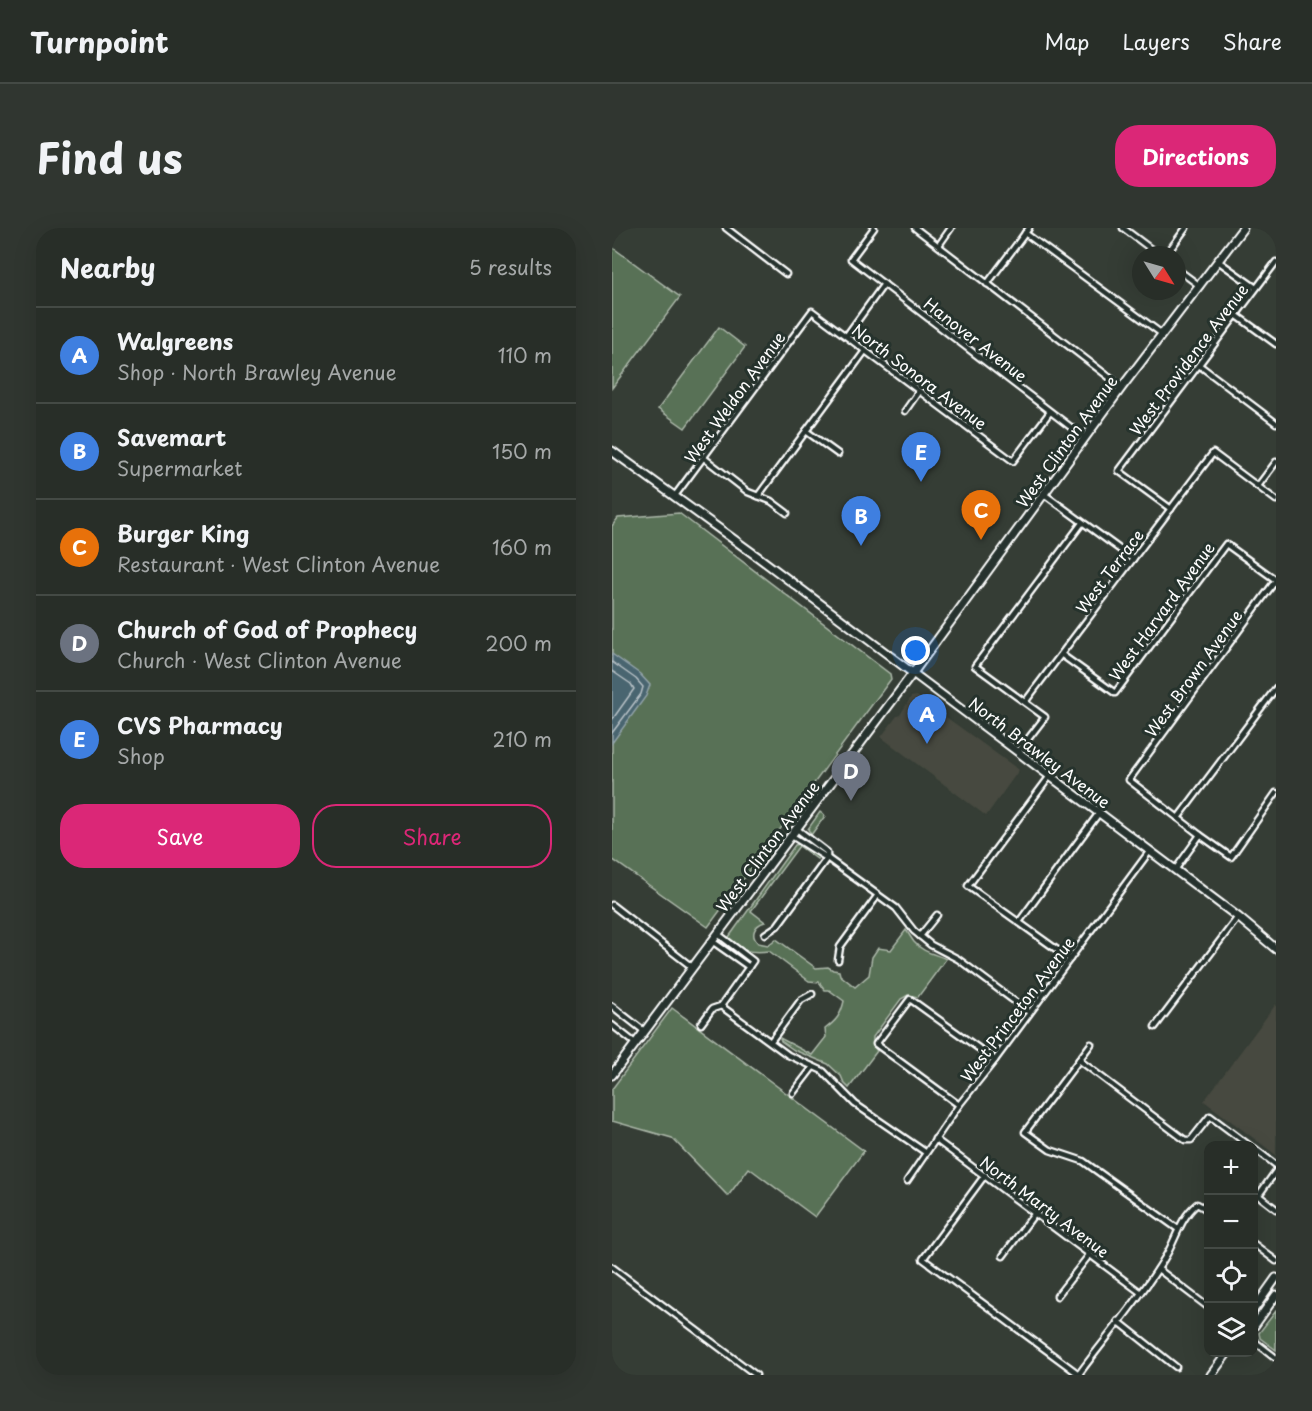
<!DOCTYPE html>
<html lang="en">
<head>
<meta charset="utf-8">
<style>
	:root { --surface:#282e28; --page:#303630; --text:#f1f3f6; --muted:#a5a8a8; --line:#444a45; --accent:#db2777 }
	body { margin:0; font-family:"Playpen Sans",sans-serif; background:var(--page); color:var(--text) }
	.controls { position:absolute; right:18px; bottom:18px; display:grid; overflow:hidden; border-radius:12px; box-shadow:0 6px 24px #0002 }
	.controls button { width:54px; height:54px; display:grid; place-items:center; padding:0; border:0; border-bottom:2px solid var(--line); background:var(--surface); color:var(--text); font:30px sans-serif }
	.compass { position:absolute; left:520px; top:18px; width:54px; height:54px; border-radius:50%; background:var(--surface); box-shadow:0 6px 24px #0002; rotate:127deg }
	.you { position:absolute; left:304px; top:423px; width:21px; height:21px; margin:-15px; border:4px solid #fff; border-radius:50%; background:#1a73e8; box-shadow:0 0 0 9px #1a73e833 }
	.badge { display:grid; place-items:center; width:39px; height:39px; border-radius:50%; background:var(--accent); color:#fff; font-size:20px; font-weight:700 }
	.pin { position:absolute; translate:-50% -50px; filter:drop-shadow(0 2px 3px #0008) }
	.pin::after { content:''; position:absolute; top:32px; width:21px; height:18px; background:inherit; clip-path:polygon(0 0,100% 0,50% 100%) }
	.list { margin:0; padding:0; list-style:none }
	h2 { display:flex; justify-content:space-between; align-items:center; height:78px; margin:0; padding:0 24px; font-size:26px }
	h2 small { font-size:20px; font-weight:400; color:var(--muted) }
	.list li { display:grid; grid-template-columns:39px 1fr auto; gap:18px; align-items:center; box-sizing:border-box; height:96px; padding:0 24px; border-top:2px solid var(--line) }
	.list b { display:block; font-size:22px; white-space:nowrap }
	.list p { margin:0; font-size:20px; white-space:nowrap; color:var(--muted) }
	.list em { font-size:20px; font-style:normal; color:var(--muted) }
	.actions { display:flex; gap:12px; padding:18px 24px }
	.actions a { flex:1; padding:14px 0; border:2px solid var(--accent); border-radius:24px; text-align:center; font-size:21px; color:var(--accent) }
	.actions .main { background:var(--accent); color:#fff }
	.icon { flex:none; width:33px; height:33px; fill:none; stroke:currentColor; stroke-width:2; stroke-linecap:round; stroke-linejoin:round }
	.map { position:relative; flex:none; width:664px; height:1147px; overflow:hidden; border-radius:24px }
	header { display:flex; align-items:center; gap:36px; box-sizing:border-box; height:84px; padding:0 30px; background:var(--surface); border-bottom:2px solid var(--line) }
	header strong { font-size:28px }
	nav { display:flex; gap:33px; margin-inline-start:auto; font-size:21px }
	.intro { display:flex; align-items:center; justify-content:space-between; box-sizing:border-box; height:144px; padding:0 36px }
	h1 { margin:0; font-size:42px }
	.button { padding:15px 27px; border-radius:24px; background:var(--accent); color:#fff; font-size:21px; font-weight:700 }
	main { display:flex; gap:36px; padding:0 36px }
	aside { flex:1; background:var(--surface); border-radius:24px; box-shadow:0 6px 24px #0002 }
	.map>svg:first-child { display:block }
	.built { fill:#46493f }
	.green { fill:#597156; stroke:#acb8aa; stroke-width:1.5 }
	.water { fill:#4a6570; stroke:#92a3a9; stroke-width:1.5 }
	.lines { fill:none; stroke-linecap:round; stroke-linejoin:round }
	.shore { stroke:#b7c1c6; stroke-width:1.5 }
	.street-casing { stroke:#fff; stroke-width:9 }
	.secondary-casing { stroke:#fff; stroke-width:11 }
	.street { stroke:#26332d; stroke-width:4.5 }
	.secondary { stroke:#26332d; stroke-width:7 }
	.labels { text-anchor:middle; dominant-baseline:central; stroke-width:6; stroke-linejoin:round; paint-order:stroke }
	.street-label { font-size:16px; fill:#fff; stroke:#26332d }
</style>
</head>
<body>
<header>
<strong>Turnpoint</strong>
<nav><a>Map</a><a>Layers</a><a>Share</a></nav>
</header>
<div class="intro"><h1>Find us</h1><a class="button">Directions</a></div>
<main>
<aside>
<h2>Nearby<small>5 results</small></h2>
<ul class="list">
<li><span class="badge" style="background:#3f7fe0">A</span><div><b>Walgreens</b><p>Shop · North Brawley Avenue</p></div><em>110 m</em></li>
<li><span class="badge" style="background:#3f7fe0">B</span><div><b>Savemart</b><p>Supermarket</p></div><em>150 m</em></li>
<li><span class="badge" style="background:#e8710a">C</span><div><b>Burger King</b><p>Restaurant · West Clinton Avenue</p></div><em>160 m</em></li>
<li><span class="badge" style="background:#6b7280">D</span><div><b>Church of God of Prophecy</b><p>Church · West Clinton Avenue</p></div><em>200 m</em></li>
<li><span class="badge" style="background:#3f7fe0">E</span><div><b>CVS Pharmacy</b><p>Shop</p></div><em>210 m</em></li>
</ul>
<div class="actions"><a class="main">Save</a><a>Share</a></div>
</aside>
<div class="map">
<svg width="664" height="1147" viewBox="0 0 664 1147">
	<rect width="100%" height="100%" fill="#353d35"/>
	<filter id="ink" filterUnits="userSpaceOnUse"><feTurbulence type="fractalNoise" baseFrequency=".0167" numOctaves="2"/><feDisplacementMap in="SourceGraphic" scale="12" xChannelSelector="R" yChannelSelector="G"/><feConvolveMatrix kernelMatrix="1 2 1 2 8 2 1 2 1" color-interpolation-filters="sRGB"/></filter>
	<g filter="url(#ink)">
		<g class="built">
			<polygon points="305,468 407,542 374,588 269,509 285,488 288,487 299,469"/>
			<polygon points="664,776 664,927 592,873"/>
		</g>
		<g class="green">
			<polygon points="0,19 68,69 0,160"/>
			<polygon points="107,99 133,119 73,200 46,181"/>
			<polygon points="67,285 278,446 279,451 96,699 0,631 0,298 6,290"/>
			<polygon points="208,584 213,588 199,607 196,601"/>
			<path d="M188,616L207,629L205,631L187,618L139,683L153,694C142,697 138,707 146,715L156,717L164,711L204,740L216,739L221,742L227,743L228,747L243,759L257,747L260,729L266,720L279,722L294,702C297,706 299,710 302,714C311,725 324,726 334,731L306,769L296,767L289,771L261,809V817L265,823L237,860L232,855L229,848L216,836L182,822L169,813L168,810L200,827L214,809L213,801C224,793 229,787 232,773L217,762H213L207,754L197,753L157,723C143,725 122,724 117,709L183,617Z"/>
			<polygon points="60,780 252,923 203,989 137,940 116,968 60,910 0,893 0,861"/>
			<polygon points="664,1083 664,1122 648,1110 647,1105"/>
		</g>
		<polygon class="water" points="0,426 28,446 38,457 34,468 0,515"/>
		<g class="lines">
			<g class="shore">
				<polyline points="0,434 24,451 31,459 29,466 0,505"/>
				<polyline points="0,443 19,456 22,461 0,492"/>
			</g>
			<defs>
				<g id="street">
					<polyline points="114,0 174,46"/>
					<polyline points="262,0 239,31 473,210"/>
					<polyline points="303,0 510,159"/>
					<polyline points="511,0 547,27"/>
					<polyline points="413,5 550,106"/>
					<polyline points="327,17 339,0"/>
					<polyline points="554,27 574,0"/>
					<polyline points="606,33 644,60"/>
					<polyline points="565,41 588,58"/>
					<polyline points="375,56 417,0"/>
					<polyline points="624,87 664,116"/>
					<polyline points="235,107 272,56"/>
					<polyline points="587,137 664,195"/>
					<polyline points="293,183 307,163"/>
					<polyline points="194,203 226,226"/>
					<polyline points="92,230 136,264 159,273 175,285"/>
					<polyline points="646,258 664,234"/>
					<polyline points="432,266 521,331"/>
					<polyline points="146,268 253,123"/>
					<polyline points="62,269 200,83 401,233 438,184"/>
					<polyline points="559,281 507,243 664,34"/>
					<polyline points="664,352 517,552 588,607 619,629 664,565"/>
					<polyline points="450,427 503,465 614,316 664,352"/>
					<polyline points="413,474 601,225 664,272"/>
					<polyline points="406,524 433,489 363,438 470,295"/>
					<polyline points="438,548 356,658 458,731"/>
					<polyline points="566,590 664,460"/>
					<polyline points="185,601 215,624 215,630"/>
					<polyline points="180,608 215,630 284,680 302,703 319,717 346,731 417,784"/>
					<polyline points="563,642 588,607"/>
					<polyline points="0,677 80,739"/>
					<polyline points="407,694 487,585"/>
					<polyline points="153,706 165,698 215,630"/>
					<polyline points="308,708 325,687"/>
					<polyline points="100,713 137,739"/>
					<polyline points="226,732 228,719 266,667"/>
					<polyline points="0,778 32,803"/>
					<polyline points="109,778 176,827 211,843 243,876 313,924"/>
					<polyline points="89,796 100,781 109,778 141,733 106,706"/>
					<polyline points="0,797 23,815"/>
					<polyline points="543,799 626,689"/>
					<polyline points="159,813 189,772 200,766"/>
					<polyline points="479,816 413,904 438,922 471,933 566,1001"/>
					<polyline points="467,832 573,912 579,912 598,888 638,918"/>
					<polyline points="181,865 201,839"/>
					<polyline points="347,877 264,816 298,771 383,832"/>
					<polyline points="323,911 528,1064"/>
					<polyline points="642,920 664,937"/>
					<polyline points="373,947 311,1031 468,1147"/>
					<polyline points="295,953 347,877 383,832 537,624"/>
					<polyline points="642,964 664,981"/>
					<polyline points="646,968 664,943"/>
					<polyline points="642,1016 664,1033"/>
					<polyline points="391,1028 423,985"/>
					<polyline points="0,1039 144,1147"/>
					<polyline points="546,1041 596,1079"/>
					<polyline points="445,1068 478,1026"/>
					<polyline points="506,1093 564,1139"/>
					<polyline points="642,1113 664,1130"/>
					<path d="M467,1146C494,1109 529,1070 552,1031C564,1013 567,991 585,976L596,982"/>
				</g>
				<g id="secondary">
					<polyline points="0,223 146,329 626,689 664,721"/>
					<polyline points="0,847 301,445 510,159 631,0"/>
					<polyline points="642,1081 664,1050"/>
					<polyline points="642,1098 664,1067"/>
					<polyline points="599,1147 616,1124"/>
				</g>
			</defs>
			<use href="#street" class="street-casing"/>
			<use href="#secondary" class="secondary-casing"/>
			<use href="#street" class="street"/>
			<use href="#secondary" class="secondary"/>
		</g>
	</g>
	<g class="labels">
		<g class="street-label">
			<text transform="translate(364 111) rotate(38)">Hanover Avenue</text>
			<text transform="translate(576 131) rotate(-53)">West Providence Avenue</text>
			<text transform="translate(308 148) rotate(37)">North Sonora Avenue</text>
			<text transform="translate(122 169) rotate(-54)">West Weldon Avenue</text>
			<text transform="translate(454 213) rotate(-54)">West Clinton Avenue</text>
			<text transform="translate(497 343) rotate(-53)">West Terrace</text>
			<text transform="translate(549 383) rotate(-54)">West Harvard Avenue</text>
			<text transform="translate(581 445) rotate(-54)">West Brown Avenue</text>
			<text transform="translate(428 524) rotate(37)">North Brawley Avenue</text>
			<text transform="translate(155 618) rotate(-53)">West Clinton Avenue</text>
			<text transform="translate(405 781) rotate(-53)">West Princeton Avenue</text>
			<text transform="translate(433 978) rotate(37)">North Marty Avenue</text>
		</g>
	</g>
</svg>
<div class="controls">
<button>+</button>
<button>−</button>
<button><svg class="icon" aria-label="locate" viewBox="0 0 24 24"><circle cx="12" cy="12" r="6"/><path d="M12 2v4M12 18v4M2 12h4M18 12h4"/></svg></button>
<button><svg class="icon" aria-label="layers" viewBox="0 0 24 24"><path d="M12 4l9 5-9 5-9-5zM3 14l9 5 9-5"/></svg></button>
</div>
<svg class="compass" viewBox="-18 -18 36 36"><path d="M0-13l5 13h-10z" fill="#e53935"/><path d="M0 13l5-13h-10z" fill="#a5a8a8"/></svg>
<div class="you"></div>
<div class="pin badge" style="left:315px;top:516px;background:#3f7fe0">A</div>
<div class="pin badge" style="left:249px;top:318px;background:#3f7fe0">B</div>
<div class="pin badge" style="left:369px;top:312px;background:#e8710a">C</div>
<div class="pin badge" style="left:239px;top:573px;background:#6b7280">D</div>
<div class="pin badge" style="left:309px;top:254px;background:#3f7fe0">E</div>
</div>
</main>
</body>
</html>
